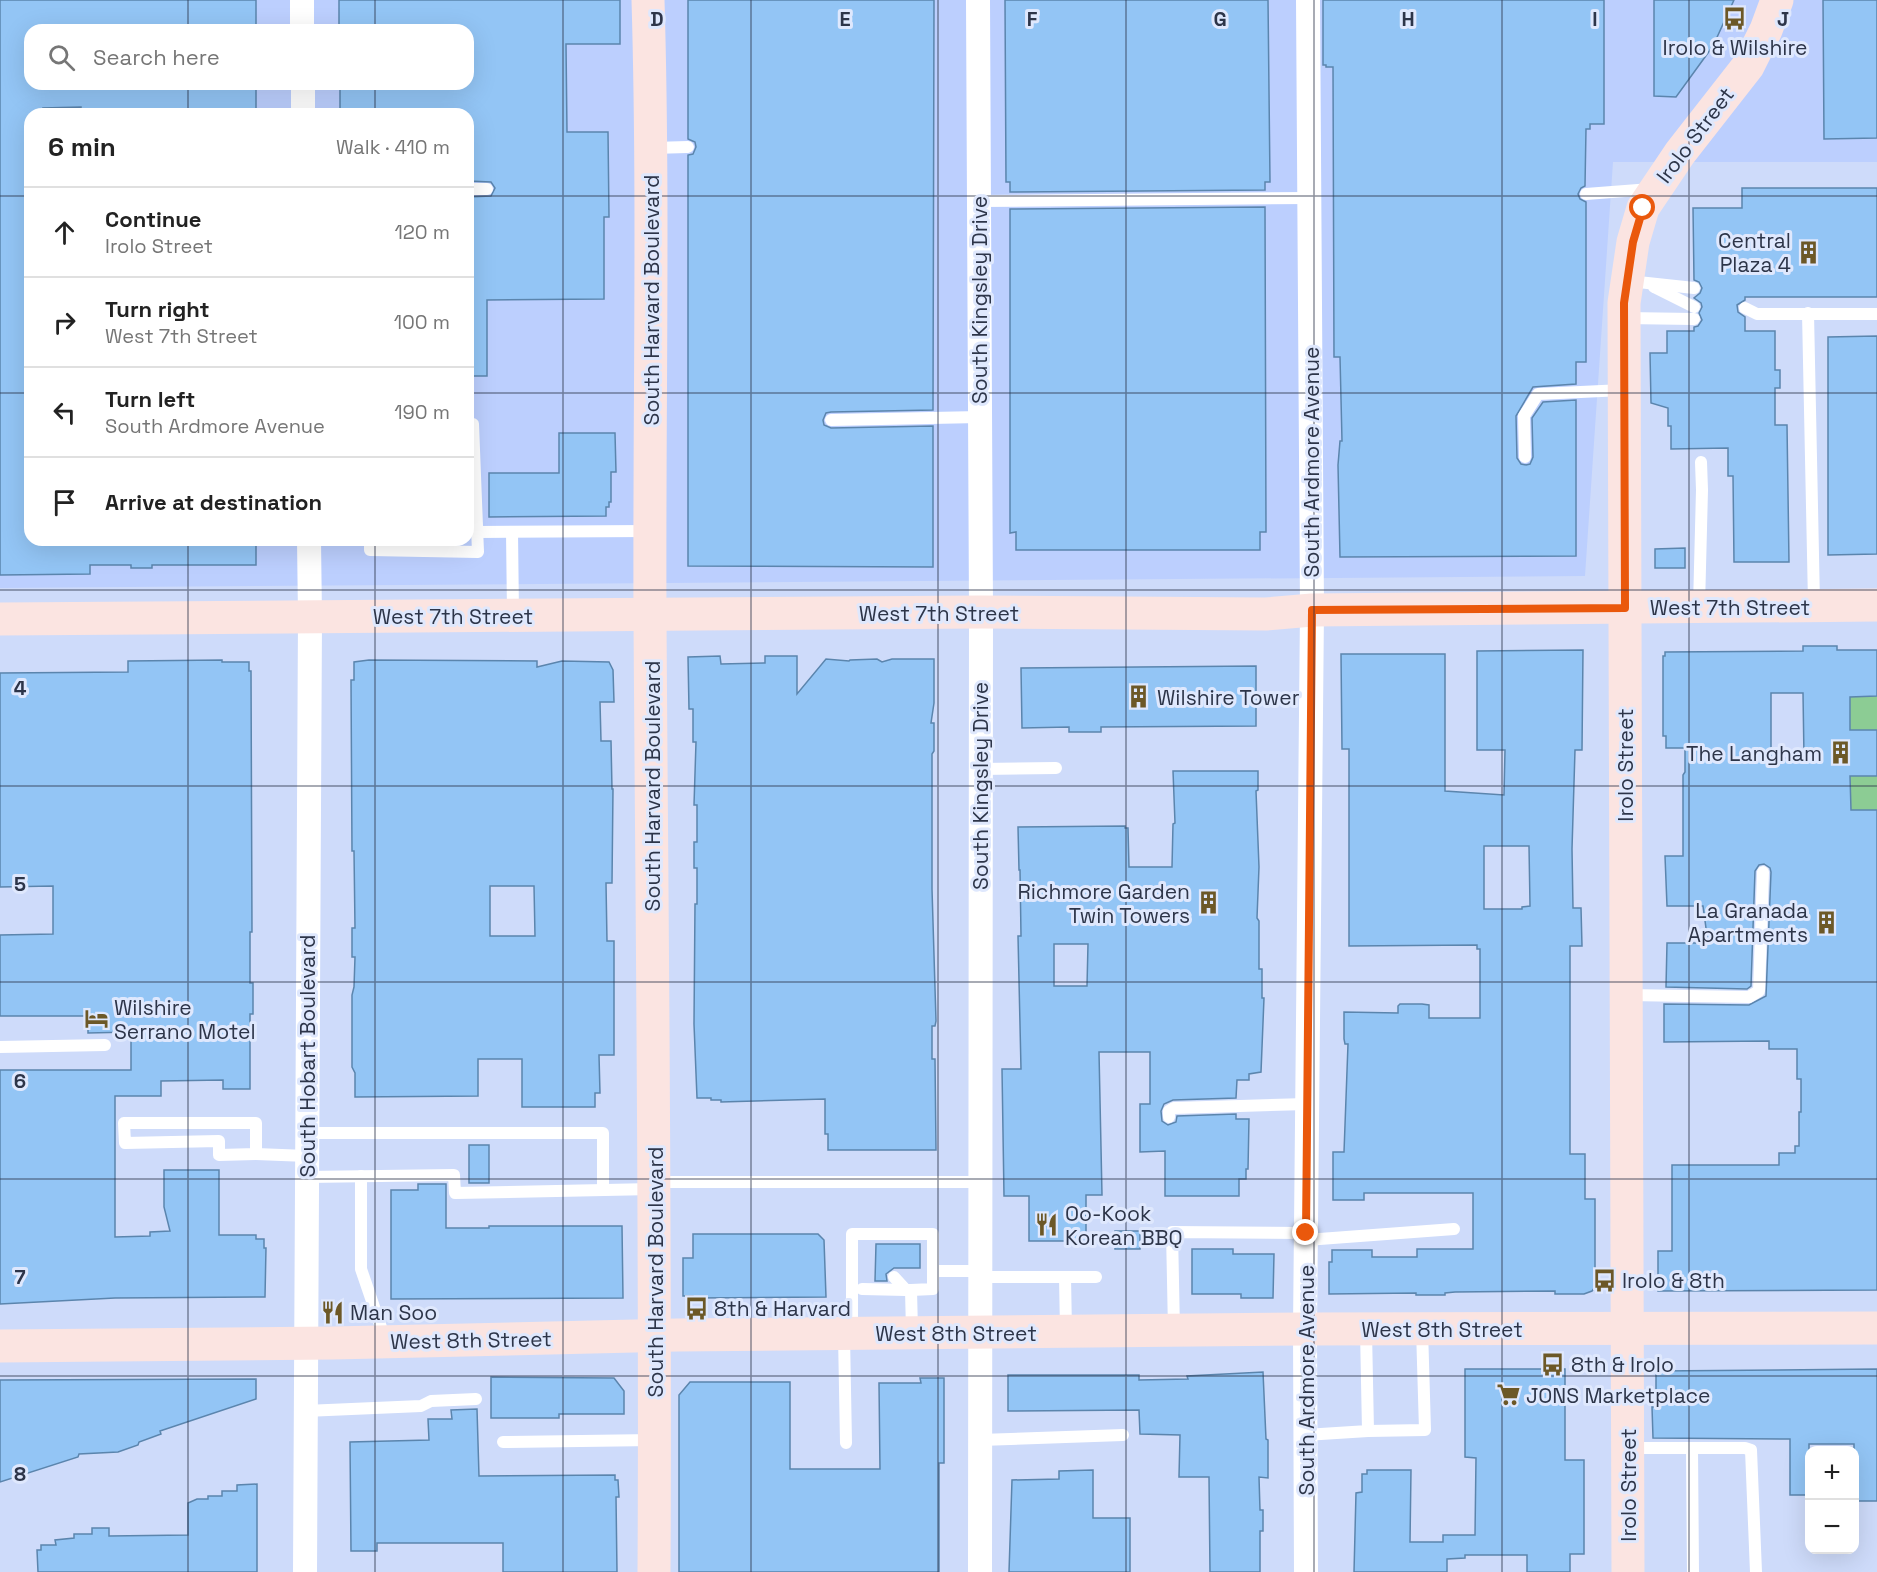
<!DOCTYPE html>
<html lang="en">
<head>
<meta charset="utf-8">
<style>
	:root { --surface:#fff; --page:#f6f6f6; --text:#222; --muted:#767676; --line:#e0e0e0 }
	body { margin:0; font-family:"Space Grotesk",sans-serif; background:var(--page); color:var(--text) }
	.controls { position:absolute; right:18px; bottom:18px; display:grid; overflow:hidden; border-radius:12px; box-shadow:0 6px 24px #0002 }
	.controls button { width:54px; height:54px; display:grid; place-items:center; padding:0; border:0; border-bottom:2px solid var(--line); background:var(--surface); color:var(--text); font:30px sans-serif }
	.stop { position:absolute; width:18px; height:18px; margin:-14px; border:4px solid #ea580c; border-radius:50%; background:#fff }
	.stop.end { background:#ea580c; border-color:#fff; box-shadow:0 2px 6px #0008 }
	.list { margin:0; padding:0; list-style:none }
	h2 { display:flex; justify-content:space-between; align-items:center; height:78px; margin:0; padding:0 24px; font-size:26px }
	h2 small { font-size:20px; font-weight:400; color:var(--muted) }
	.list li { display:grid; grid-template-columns:39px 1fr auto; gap:18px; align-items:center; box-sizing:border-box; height:90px; padding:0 24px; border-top:2px solid var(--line) }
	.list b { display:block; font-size:22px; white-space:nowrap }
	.list p { margin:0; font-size:20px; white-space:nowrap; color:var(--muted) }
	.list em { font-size:20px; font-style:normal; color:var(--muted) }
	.icon { flex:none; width:33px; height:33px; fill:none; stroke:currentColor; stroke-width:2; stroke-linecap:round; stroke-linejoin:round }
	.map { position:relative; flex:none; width:1877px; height:1572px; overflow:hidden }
	.search { position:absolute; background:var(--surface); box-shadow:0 6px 24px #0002; left:24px; top:24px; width:450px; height:66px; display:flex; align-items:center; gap:15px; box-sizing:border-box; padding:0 21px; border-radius:18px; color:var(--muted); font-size:22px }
	.panel { position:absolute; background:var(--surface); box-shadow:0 6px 24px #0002; left:24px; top:108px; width:450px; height:438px; border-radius:18px }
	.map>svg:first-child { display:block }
	.built { fill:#bccffe; fill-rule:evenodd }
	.green { fill:#8ccc94 }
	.building { fill:#93c5f5; stroke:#5b85ad; stroke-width:1.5; fill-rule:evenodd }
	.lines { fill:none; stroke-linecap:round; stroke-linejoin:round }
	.lane { stroke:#fff; stroke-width:12 }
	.street { stroke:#fff; stroke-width:24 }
	.secondary { stroke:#fbe4e1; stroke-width:33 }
	.route { stroke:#ea580c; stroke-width:8 }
	.grid { fill:none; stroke:#2d3549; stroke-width:1.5; stroke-opacity:0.55 }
	.labels { text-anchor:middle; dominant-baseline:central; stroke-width:6; stroke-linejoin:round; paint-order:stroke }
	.poi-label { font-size:21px; fill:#2d3549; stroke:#dfe8fd; text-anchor:start }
	.street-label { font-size:21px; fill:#2d3549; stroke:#dfe8fd }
	.grid-label { font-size:20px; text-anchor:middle; font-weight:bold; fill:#2d3549; stroke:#dfe8fd; stroke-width:6; stroke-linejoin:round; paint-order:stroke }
</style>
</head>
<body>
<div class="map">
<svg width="1877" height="1572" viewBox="0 0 1877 1572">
	<rect width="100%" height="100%" fill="#cedbfa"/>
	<path class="built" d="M0,0H1877V162H1613L1585,576L0,588ZM30,30H468V84H30ZM30,114H468V540H30Z"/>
	<g class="green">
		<polygon points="1877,696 1877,730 1850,730 1850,697"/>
		<polygon points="1850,776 1877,776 1877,810 1851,810"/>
	</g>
	<g class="building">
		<polygon points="0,0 256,0 256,30 30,30 30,84 256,84 256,114 81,114 81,107 43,108 44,114 30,114 30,540 256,540 256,565 152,565 152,568 131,568 131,565 90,565 90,574 0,575"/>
		<polygon points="339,0 620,0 620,44 566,44 567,132 608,132 609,217 604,217 604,299 487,300 487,376 468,376 468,197 491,196 495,188 491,182 468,181 468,114 340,114 340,84 468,84 468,30 339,30"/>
		<polygon points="688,0 934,0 933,410 831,412 826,413 823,420 824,425 831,428 933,426 933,567 688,566 688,155 693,154 696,147 695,142 688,139"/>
		<polygon points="1005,0 1268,0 1270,182 1265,182 1265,190 1010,192 1010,182 1006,182"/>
		<polygon points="1323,0 1604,0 1604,124 1590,124 1590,129 1586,129 1585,186 1581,188 1578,194 1580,199 1586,202 1586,362 1576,362 1576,384 1533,387 1516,416 1517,458 1521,464 1526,465 1530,464 1533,457 1532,418 1543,402 1576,400 1576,556 1340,557 1338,465 1340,441 1342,441 1340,357 1334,357 1333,67 1326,67 1326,65 1323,65"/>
		<polygon points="1654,0 1734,0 1713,46 1676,97 1654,96"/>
		<polygon points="1823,0 1877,0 1877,138 1824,139"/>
		<polygon points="1742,188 1877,188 1877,297 1745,297 1745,300 1737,305 1738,312 1745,317 1745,331 1775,331 1775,370 1780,370 1780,388 1775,388 1775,425 1787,425 1789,562 1734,562 1733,476 1728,476 1728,448 1671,449 1671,426 1668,426 1668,408 1651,403 1650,353 1667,353 1667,331 1694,331 1694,327 1698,326 1702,320 1699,313 1702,307 1701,303 1694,298 1700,293 1702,288 1699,282 1694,280 1693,208 1742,208"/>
		<polygon points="1265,207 1266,532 1260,532 1260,550 1016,550 1016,532 1010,533 1010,209"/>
		<polygon points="1877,336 1877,554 1828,555 1828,337"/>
		<polygon points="559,433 615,433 616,472 611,472 611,502 609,502 609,507 606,507 606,516 489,517 489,473 559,473"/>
		<polygon points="1685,548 1685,568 1655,568 1655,549"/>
		<path d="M1803,646H1837V650H1877V696L1850,697V730H1877V776H1850L1851,810H1877V1290L1658,1291V1251H1672V1165H1779V1153H1795V1146H1799V1112H1801V1079H1797V1049H1769V1041L1664,1042V1004L1749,1005L1766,996L1771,872L1770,868L1764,864L1759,865L1755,871L1751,986L1747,989L1666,987L1667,943H1708L1703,906H1667L1665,856H1683V775L1685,772V748H1666V736H1663V656H1665V652L1803,651ZM1771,693H1803L1804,758H1771Z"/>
		<path d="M1583,650L1582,750H1575L1572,849L1573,908H1581L1582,946H1570V1154H1585V1199H1595V1276H1598L1595,1287L1592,1291L1584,1294H1555V1291L1455,1292L1445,1293V1295H1416V1293L1329,1294V1262H1332V1250H1372V1257H1417V1249H1473V1193H1364V1200H1333V1152H1344L1348,1044H1345L1344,1039V1012L1398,1013V1006L1400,1004H1422L1429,1005V1018H1480V949H1477V945L1349,946V749H1342L1341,654H1445V791L1504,795L1505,750H1477V651ZM1484,846H1529L1530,906L1522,907V909H1484Z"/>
		<polygon points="720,656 721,664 765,663 765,656 797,656 797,694 826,659 849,661 850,660 877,659 882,662 892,659 934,659 934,703 931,723 934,723 934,751 932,754 932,889 936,1021 935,1026 932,1026 932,1059 935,1059 936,1150 828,1150 828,1134 825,1134 825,1099 721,1102 721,1100 711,1100 711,1098 697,1098 694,1024 695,904 697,904 697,868 694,868 694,842 697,842 697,805 694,805 696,742 693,742 693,709 689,709 688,657"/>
		<polygon points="222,660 222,662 249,662 249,671 251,671 252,932 250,932 250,983 253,983 253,1014 250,1014 250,1089 223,1089 223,1080 161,1081 161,1096 115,1096 115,1237 150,1236 150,1232 170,1231 164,1207 164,1170 219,1170 219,1235 256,1235 256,1239 264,1239 264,1248 266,1248 265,1297 115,1298 0,1304 0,1070 131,1070 131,1032 88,1033 88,1016 0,1016 0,935 53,934 53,886 0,887 0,673 128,672 128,661"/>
		<path d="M369,660L537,661V667L562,661L609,662L613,670L614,702H600L601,741H611L612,789H613L612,883H606L607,941H614V1055H599L600,1093H595V1107H522V1059H478V1096L355,1097V1073L352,1067V995L354,987L355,957H352V928H355L354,851H352L351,680H354V662ZM490,886H534L535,936H490Z"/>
		<polygon points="1256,666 1256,726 1101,727 1101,732 1069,732 1069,727 1022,728 1021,668"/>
		<path d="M1173,771H1258V790L1256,791L1259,867L1257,918L1259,921V969H1262V998H1264L1261,1072L1249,1074V1080H1237L1236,1098L1173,1100L1164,1104L1161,1111L1162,1121L1168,1125L1176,1122L1177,1116L1236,1114V1119H1249L1248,1169H1246V1179H1239V1196H1165V1151L1140,1152V1104H1150V1052H1099L1102,1195H1086V1241H1029V1196H1004L1002,1069H1021L1018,936H1021L1020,870H1019L1018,827L1125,826V828H1128L1129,867H1172L1173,824L1175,823ZM1054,944H1088L1087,986H1054Z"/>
		<rect x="469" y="1145" width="20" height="38"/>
		<polygon points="418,1184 446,1184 446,1228 489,1228 489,1226 622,1226 623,1298 391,1299 391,1190 418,1190"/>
		<rect x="1115" y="1231" width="25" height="18"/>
		<polygon points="693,1234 818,1234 824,1240 826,1297 693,1298 693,1296 683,1296 683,1258 693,1258"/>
		<polygon points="876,1244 920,1244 920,1268 894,1268 886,1274 887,1281 875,1281"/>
		<polygon points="1192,1249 1233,1249 1233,1254 1274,1254 1273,1298 1241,1298 1241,1294 1192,1294"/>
		<polygon points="1465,1369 1565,1369 1565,1460 1584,1460 1584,1554 1570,1554 1570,1572 1527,1572 1527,1555 1465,1555 1465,1558 1447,1559 1447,1572 1354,1572 1356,1493 1362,1492 1362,1474 1367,1474 1367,1470 1411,1470 1410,1542 1443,1542 1443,1535 1475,1535 1476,1458 1465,1457"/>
		<polygon points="1877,1369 1877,1501 1854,1501 1854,1444 1809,1444 1809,1495 1790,1495 1790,1439 1653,1438 1652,1407 1656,1407 1656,1371"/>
		<polygon points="1263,1372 1266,1439 1268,1440 1268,1478 1259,1477 1260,1510 1263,1510 1263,1531 1260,1531 1260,1572 1210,1572 1209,1477 1179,1477 1180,1435 1140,1434 1139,1410 1008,1411 1008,1375 1139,1375 1139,1380 1188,1379 1187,1376"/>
		<polygon points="491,1377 614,1378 624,1391 624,1414 559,1414 559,1418 491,1418"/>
		<polygon points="920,1378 944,1378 944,1463 939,1463 939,1572 679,1572 679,1395 690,1382 790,1382 790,1469 880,1469 879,1383 921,1383"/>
		<polygon points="256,1379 256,1399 160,1431 161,1434 139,1442 138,1445 118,1452 79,1454 78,1457 0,1482 0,1380"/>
		<polygon points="477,1409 479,1476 615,1475 615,1480 618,1480 619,1497 616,1497 617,1572 503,1572 503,1543 377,1543 377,1551 351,1551 350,1442 429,1440 428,1419 452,1419 451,1410"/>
		<polygon points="1093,1470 1093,1518 1130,1518 1130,1572 1009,1572 1012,1480 1059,1479 1059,1471"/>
		<polygon points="257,1484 257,1572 38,1572 37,1550 41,1550 41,1545 56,1545 55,1540 74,1538 74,1534 92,1534 92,1528 109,1528 109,1536 188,1535 188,1503 197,1499 208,1499 208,1496 222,1496 222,1491 237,1491 237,1485"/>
	</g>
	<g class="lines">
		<g class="lane">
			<polyline points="652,148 688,147"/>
			<polyline points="468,189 487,189"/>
			<polyline points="1586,194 1651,189"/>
			<polyline points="979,201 1309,198"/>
			<polyline points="1629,281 1694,288"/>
			<polyline points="1654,287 1694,307"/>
			<polyline points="1745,308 1757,314 1877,314"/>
			<polyline points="1808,313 1814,603"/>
			<polyline points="1625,318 1694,319"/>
			<polyline points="831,420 980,417"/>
			<polyline points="1525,457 1524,416 1538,394 1623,390"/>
			<polyline points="477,532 650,531"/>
			<polyline points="512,532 513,614"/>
			<polyline points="370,540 370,550 478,552 473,424 468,424"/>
			<polyline points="1699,606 1702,490 1701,462"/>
			<polyline points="980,769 1056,768"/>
			<polyline points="1627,995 1749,997 1759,991 1763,872"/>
			<polyline points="0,1047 105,1045"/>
			<polyline points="1169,1117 1169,1111 1174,1108 1307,1104"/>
			<polyline points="307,1133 603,1133 603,1190"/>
			<polyline points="256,1154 219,1155 219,1141 125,1143 124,1123 256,1123 256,1154 307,1156"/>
			<polyline points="361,1176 361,1269 385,1339"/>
			<polyline points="306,1177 454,1175 455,1193 653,1189"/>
			<polyline points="656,1182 980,1182"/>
			<polyline points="1306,1240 1454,1229"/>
			<polyline points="933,1271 980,1271"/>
			<polyline points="894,1277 906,1290 910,1290"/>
			<polyline points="980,1277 1096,1277"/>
			<polyline points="1065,1277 1066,1330"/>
			<polyline points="862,1289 906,1290"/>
			<polyline points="1174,1330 1172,1232 1306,1233"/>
			<polyline points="852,1333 852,1234 933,1234 933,1289 911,1290 912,1331"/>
			<polyline points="844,1335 846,1443"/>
			<polyline points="305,1411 421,1406 431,1401 476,1399"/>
			<polyline points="1368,1431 1425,1430 1422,1329"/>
			<polyline points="1305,1435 1368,1431 1366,1331"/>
			<polyline points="980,1440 1123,1435"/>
			<polyline points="503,1442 654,1440"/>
			<polyline points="1629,1448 1745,1448 1751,1450 1756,1572"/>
			<polyline points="1692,1449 1693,1572"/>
		</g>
		<g class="street">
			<polyline points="302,0 302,30"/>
			<polyline points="978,0 981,612 980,1572"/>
			<polyline points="303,84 303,114"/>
			<polyline points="305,1572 310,617 309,540"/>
			<polyline points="1306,1572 1305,1329 1312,610 1308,0"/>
		</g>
		<g class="secondary">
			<path d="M648,0C654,205 649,411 650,616C652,935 656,1253 654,1572"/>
			<polyline points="0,619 981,612 1266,614 1312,610 1877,605"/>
			<polyline points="0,1346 333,1343 677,1335 1305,1329 1877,1328"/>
			<polyline points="1628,1572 1624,303 1633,242 1643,208 1680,153 1748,66 1766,30 1777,0"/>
		</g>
	</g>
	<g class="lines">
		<polyline class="route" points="1306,1233 1312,610 1625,608 1624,303 1633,242 1643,208"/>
	</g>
	<path class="grid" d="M188,0V30M375,0V30M563,0V1572M751,0V1572M938,0V1572M1126,0V1572M1314,0V1572M1502,0V1572M1689,0V1572M188,84V114M375,84V114M0,196H30M468,196H1877M0,393H30M468,393H1877M188,540V1572M375,540V1572M0,590H1877M0,786H1877M0,982H1877M0,1179H1877M0,1376H1877"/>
	<defs>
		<symbol id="bus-bare" viewBox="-9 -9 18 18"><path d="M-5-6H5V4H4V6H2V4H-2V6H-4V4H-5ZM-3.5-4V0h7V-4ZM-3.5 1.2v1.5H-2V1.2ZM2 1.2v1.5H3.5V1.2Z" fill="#6c5827" stroke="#dfe8fd" stroke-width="2.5" paint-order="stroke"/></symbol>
		<symbol id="building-bare" viewBox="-9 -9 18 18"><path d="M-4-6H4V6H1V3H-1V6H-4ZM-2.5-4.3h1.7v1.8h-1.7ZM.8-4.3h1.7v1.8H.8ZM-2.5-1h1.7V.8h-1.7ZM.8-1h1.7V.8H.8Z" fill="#6c5827" stroke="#dfe8fd" stroke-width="2.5" paint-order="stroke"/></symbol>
		<symbol id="hotel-bare" viewBox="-9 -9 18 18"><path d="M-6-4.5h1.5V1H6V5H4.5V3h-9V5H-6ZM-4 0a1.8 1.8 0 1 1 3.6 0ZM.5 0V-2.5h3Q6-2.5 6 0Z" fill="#6c5827" stroke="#dfe8fd" stroke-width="2.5" paint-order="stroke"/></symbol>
		<symbol id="restaurant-bare" viewBox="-9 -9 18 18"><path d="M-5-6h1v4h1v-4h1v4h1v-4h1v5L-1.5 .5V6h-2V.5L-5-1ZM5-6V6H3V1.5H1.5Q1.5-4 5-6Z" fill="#6c5827" stroke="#dfe8fd" stroke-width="2.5" paint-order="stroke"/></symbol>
		<symbol id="supermarket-bare" viewBox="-9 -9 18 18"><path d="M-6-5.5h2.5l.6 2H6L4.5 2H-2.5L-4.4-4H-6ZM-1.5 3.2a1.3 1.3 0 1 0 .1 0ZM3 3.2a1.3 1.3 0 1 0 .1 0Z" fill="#6c5827" stroke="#dfe8fd" stroke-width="2.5" paint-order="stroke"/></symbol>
	</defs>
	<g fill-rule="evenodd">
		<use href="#bus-bare" x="1718" y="2" width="33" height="33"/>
		<use href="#building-bare" x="1792" y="236" width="33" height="33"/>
		<use href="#building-bare" x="1122" y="680" width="33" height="33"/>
		<use href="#building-bare" x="1824" y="736" width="33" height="33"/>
		<use href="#building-bare" x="1192" y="886" width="33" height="33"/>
		<use href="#building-bare" x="1810" y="906" width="33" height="33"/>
		<use href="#hotel-bare" x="80" y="1002" width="33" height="33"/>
		<use href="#restaurant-bare" x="1030" y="1208" width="33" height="33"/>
		<use href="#bus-bare" x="1588" y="1264" width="33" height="33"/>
		<use href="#bus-bare" x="680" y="1292" width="33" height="33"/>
		<use href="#restaurant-bare" x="316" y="1296" width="33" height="33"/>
		<use href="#bus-bare" x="1536" y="1348" width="33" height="33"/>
		<use href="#supermarket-bare" x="1492" y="1378" width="33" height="33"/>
	</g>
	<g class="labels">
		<g class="poi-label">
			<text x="1735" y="47" text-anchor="middle">Irolo &amp; Wilshire</text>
			<text x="1791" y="240" text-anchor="end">Central<tspan x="1791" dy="24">Plaza 4</tspan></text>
			<text x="1157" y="697">Wilshire Tower</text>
			<text x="1822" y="753" text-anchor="end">The Langham</text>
			<text x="1190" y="891" text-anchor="end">Richmore Garden<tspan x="1190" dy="24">Twin Towers</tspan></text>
			<text x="1808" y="910" text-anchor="end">La Granada<tspan x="1808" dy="24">Apartments</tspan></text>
			<text x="114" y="1007">Wilshire<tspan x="114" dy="24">Serrano Motel</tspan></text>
			<text x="1065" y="1213">Oo-Kook<tspan x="1065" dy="24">Korean BBQ</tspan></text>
			<text x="1622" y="1280">Irolo &amp; 8th</text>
			<text x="714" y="1308">8th &amp; Harvard</text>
			<text x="350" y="1312">Man Soo</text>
			<text x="1571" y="1364">8th &amp; Irolo</text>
			<text x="1526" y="1395">JONS Marketplace</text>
		</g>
		<g class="street-label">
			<text transform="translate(1695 135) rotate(-53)">Irolo Street</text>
			<text transform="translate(651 300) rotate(-90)">South Harvard Boulevard</text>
			<text transform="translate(979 300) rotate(-90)">South Kingsley Drive</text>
			<text transform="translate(1311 462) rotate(-90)">South Ardmore Avenue</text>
			<text x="1730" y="607">West 7th Street</text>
			<text x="939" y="613">West 7th Street</text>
			<text x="453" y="616">West 7th Street</text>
			<text transform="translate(1625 765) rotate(-90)">Irolo Street</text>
			<text transform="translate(652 786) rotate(-90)">South Harvard Boulevard</text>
			<text transform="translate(980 786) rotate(-90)">South Kingsley Drive</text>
			<text transform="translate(307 1056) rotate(-90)">South Hobart Boulevard</text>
			<text transform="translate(655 1272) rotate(-90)">South Harvard Boulevard</text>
			<text x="1442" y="1329">West 8th Street</text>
			<text x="956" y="1333">West 8th Street</text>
			<text transform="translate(471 1340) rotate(-1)">West 8th Street</text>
			<text transform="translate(1306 1380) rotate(-90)">South Ardmore Avenue</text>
			<text transform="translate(1628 1485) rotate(-90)">Irolo Street</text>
		</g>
	</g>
	<g class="grid-label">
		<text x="657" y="26">D</text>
		<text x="845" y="26">E</text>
		<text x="1032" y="26">F</text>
		<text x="1220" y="26">G</text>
		<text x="1408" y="26">H</text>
		<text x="1595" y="26">I</text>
		<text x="1783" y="26">J</text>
		<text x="20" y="695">4</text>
		<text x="20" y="891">5</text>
		<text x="20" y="1088">6</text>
		<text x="20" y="1284">7</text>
		<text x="20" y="1481">8</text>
	</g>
</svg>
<div class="controls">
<button>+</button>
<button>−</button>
</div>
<div class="stop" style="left:1643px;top:208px"></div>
<div class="stop end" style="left:1306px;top:1233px"></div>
<div class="search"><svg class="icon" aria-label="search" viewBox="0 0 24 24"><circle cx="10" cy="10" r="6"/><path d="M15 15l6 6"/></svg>Search here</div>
<section class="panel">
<h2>6 min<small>Walk · 410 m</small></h2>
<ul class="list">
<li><svg class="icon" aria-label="ahead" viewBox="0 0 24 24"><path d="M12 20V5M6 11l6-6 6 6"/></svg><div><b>Continue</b><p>Irolo Street</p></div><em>120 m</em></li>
<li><svg class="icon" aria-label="right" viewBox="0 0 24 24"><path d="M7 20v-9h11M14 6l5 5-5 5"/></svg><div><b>Turn right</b><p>West 7th Street</p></div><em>100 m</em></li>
<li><svg class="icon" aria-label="left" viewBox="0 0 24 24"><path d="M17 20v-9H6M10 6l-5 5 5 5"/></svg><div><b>Turn left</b><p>South Ardmore Avenue</p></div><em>190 m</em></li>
<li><svg class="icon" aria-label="arrive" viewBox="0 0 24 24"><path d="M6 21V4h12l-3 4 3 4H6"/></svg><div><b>Arrive at destination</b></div></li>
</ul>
</section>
</div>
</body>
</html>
